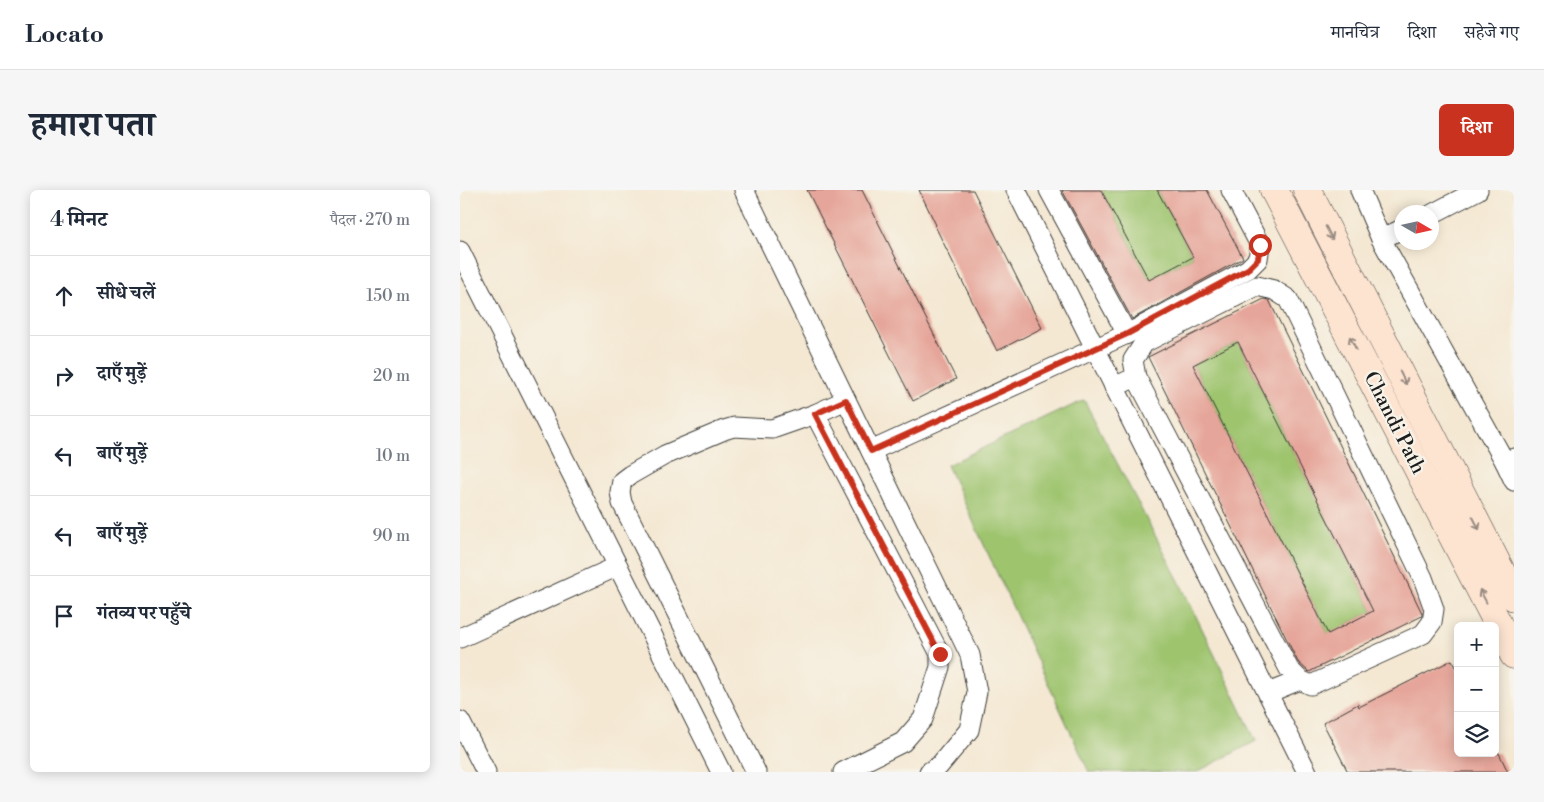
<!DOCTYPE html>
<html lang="hi">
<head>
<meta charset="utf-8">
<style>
	:root { --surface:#fff; --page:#f6f6f7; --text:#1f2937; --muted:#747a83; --line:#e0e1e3; --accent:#c8321e }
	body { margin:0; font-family:"Libre Bodoni","Noto Serif Devanagari",serif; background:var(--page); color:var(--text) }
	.controls { position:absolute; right:15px; bottom:15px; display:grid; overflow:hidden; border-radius:8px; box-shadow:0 2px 12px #0003 }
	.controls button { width:45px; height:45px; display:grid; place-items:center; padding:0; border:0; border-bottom:1px solid var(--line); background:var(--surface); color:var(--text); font:25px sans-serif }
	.compass { position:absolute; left:934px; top:15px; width:45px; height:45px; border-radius:50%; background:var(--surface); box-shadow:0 2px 12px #0003; rotate:99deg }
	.stop { position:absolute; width:15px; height:15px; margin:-11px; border:4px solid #c8321e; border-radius:50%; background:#fff }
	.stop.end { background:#c8321e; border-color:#fff; box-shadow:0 1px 5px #0008 }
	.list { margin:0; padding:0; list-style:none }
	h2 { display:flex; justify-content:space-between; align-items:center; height:65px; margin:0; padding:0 20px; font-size:21px }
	h2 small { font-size:16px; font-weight:400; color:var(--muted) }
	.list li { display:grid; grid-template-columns:32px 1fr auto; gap:15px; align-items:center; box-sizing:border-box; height:80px; padding:0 20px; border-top:1px solid var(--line) }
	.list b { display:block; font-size:19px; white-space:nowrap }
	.list em { font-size:16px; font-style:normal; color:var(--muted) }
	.icon { flex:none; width:28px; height:28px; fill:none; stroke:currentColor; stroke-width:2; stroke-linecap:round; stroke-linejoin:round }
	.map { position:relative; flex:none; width:1054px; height:582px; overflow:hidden; border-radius:8px }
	header { display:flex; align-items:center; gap:30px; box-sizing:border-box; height:70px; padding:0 25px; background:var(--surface); border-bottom:1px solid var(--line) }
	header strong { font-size:24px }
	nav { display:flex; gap:28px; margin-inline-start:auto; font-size:18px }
	.intro { display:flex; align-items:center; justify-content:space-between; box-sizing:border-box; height:120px; padding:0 30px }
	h1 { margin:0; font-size:35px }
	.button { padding:12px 22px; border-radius:8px; background:var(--accent); color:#fff; font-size:18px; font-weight:700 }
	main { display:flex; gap:30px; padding:0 30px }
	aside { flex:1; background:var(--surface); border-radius:8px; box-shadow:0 2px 12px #0003 }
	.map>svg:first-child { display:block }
	.green { fill:#9ec46e; stroke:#5d7045 }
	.building { fill:#e6a59a; fill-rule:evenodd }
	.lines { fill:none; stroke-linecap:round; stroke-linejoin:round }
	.minor-casing { stroke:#3c3b37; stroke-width:21 }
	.secondary-casing { stroke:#3c3b37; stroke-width:29 }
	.minor { stroke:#fff; stroke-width:19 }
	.secondary { stroke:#fde4d1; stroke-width:28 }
	.oneway { stroke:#988a80 }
	.route { stroke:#c8321e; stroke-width:6 }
	.labels { text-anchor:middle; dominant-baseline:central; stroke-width:4.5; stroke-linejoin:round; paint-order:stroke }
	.street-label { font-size:20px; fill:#1c1c1c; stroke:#f7f3e8 }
</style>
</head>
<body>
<header>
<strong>Locato</strong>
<nav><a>मानचित्र</a><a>दिशा</a><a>सहेजे गए</a></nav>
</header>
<div class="intro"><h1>हमारा पता</h1><a class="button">दिशा</a></div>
<main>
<aside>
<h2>4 मिनट<small>पैदल · 270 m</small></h2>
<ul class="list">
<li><svg class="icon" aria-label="ahead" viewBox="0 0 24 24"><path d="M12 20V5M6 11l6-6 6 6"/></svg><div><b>सीधे चलें</b></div><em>150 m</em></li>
<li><svg class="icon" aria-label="right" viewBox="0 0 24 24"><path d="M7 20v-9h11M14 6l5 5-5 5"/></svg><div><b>दाएँ मुड़ें</b></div><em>20 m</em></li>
<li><svg class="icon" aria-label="left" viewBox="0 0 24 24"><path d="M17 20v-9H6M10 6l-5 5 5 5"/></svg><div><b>बाएँ मुड़ें</b></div><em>10 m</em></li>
<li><svg class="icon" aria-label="left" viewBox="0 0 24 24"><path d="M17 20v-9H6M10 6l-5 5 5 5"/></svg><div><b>बाएँ मुड़ें</b></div><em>90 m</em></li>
<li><svg class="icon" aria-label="arrive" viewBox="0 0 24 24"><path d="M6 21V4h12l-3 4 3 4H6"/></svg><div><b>गंतव्य पर पहुँचे</b></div></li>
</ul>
</aside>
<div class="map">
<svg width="1054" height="582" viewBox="0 0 1054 582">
	<rect width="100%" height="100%" fill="#f7f3e8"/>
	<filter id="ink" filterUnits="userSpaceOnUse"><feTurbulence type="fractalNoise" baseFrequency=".02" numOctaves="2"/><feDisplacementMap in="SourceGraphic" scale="10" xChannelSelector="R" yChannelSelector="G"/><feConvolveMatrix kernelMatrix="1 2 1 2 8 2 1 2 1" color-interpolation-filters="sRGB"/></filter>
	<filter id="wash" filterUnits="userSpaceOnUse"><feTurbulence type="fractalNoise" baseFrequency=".0096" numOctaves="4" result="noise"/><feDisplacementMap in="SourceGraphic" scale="20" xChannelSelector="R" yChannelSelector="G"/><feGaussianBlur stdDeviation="1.12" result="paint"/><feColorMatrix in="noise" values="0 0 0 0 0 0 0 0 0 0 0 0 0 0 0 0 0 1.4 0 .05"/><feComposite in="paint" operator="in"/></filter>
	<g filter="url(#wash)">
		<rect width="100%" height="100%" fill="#f4e8d3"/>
		<g class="green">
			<polygon points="641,0 697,0 733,67 689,90"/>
			<polygon points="778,152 913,421 868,444 733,175"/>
			<polygon points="624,210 719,391 796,551 737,582 629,582 487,275"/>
		</g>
		<g id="blocks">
			<g class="building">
				<polygon points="347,0 402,0 496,189 453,211"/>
				<polygon points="459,0 513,0 582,138 537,161 475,36 476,35"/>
				<polygon points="602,0 641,0 689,90 733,67 697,0 747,0 783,68 672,129"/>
				<path d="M804,109L809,110L962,423V426L849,482L838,472L829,454L688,167ZM778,152L913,421L868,444L733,175Z"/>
				<polygon points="992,470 998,480 998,563 1039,563 1048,582 888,582 863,533 898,514 899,517"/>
			</g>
		</g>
	</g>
	<g filter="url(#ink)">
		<use href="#blocks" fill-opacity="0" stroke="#3c3b37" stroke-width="1"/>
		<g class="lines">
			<defs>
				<g id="minor">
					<polyline points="284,0 510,465 517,502 509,540 479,576 469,582"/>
					<polyline points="556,0 847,582"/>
					<polyline points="589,0 667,144 788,79 798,69 800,55 771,0"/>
					<polyline points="900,0 921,49 1045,272 1054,268"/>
					<polyline points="972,24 1018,0"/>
					<polyline points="921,49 942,39"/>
					<polyline points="0,61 261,582"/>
					<polyline points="654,197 676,187 673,170 684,153 797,96 814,100 828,109 963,388 974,419 972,432 963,444 851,495 840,490 829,479 676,187"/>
					<polyline points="411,261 667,144"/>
					<polyline points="1045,272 1054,291"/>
					<polyline points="0,448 158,376"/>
					<polyline points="808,503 840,490"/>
					<polyline points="0,531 26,582"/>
					<polyline points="296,582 162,313 160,302 162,291 170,285 205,265 264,240 274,237 312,239 355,224"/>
					<polyline points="383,582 443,552 463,529 480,477 480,464 355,224 386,210"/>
				</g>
				<g id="secondary">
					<polyline points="814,0 1054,465"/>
					<polyline points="847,0 1054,407"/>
				</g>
			</defs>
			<use href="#minor" class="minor-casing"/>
			<use href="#secondary" class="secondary-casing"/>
			<use href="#minor" class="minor"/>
			<use href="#secondary" class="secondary"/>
		</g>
		<defs><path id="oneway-shaft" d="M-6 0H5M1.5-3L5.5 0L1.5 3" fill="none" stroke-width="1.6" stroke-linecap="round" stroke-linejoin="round" transform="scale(1.25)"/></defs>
		<g class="oneway">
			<use href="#oneway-shaft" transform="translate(869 43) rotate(63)"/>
			<use href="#oneway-shaft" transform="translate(893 153) rotate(-117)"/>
			<use href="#oneway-shaft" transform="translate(943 188) rotate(63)"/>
			<use href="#oneway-shaft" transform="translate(1016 333) rotate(63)"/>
			<use href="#oneway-shaft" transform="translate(1023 406) rotate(-118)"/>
		</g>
	</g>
	<g class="lines" filter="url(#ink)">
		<polyline class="route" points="480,464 355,224 386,210 411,261 667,144 788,79 798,69 800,55"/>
	</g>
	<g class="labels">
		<g class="street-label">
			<text transform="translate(934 233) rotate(63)">Chandi Path</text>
		</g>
	</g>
</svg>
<div class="controls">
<button>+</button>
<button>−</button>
<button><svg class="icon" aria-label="layers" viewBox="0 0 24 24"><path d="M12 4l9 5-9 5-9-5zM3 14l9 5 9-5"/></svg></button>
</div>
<svg class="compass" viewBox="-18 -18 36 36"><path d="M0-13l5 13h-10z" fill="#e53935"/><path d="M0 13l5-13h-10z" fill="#747a83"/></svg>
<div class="stop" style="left:800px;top:55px"></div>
<div class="stop end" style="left:480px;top:464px"></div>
</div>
</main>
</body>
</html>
